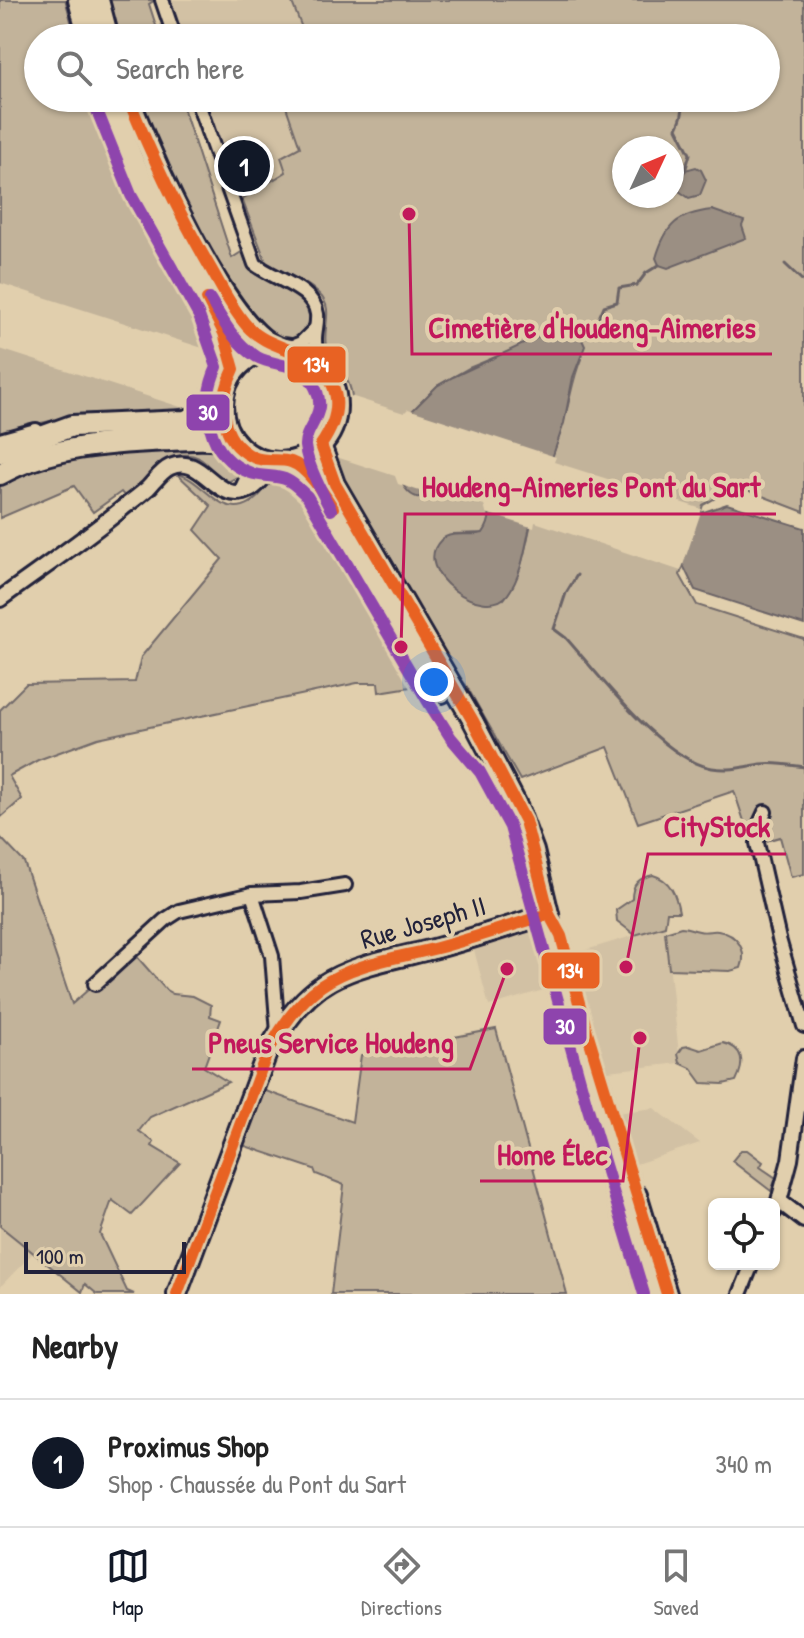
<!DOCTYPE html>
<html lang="en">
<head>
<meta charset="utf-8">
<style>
	:root { --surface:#fff; --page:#f2f2f2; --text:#222; --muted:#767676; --line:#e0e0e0; --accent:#111827 }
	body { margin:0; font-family:"Patrick Hand",sans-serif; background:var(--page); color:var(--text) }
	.controls { position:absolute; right:24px; bottom:24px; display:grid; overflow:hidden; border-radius:12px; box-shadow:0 2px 6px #0004 }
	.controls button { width:72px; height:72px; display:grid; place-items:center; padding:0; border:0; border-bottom:2px solid var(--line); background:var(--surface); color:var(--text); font:40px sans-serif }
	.compass { position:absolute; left:612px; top:136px; width:72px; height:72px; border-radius:50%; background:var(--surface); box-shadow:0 2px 6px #0004; rotate:46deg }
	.scale { position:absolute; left:24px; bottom:20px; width:162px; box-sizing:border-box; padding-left:8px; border:4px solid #22223b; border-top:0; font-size:22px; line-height:28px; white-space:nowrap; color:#22223b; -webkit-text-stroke:6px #e1cfad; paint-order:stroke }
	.you { position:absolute; left:434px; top:682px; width:28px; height:28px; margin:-20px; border:6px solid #fff; border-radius:50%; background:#1a73e8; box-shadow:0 0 0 12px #1a73e833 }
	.badge { display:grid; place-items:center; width:52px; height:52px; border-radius:50%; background:var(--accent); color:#fff; font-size:26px; font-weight:700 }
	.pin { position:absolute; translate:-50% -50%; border:4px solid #fff; box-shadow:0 2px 8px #0006 }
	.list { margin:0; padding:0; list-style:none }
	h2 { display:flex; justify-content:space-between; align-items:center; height:104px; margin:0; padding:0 32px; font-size:34px }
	h2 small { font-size:26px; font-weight:400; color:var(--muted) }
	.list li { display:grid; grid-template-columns:52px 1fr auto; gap:24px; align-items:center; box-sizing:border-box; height:128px; padding:0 32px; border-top:2px solid var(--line) }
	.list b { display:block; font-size:30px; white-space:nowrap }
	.list p { margin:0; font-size:26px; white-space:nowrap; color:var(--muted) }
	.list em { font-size:26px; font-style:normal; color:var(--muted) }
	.icon { flex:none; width:44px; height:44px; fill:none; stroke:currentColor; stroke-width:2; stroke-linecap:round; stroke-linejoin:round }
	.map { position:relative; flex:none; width:804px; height:1294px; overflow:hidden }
	.search { position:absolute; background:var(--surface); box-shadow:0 2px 6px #0004; left:24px; right:24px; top:24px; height:88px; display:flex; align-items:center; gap:20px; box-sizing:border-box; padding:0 28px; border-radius:44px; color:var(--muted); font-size:30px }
	.sheet { height:232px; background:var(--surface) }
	nav { display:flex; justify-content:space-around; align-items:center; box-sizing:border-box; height:112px; border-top:2px solid var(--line); background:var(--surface); font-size:22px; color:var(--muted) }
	nav a { display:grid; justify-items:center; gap:4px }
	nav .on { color:var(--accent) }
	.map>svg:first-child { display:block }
	.built { fill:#d2c1a4 }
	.green { fill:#c2b39a; stroke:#726a6a; stroke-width:2; fill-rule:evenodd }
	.water { fill:#9b8f83; stroke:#6b6366; stroke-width:2 }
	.pier { fill:#e1cfad }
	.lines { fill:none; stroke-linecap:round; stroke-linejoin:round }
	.stream { stroke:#6b6366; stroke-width:3 }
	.minor-casing { stroke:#22223b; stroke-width:18 }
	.tertiary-casing { stroke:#22223b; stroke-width:20 }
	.primary-casing { stroke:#22223b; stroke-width:24 }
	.trunk-casing { stroke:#22223b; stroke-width:26 }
	.minor { stroke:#e1cfad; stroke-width:12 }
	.tertiary { stroke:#e1cfad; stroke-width:14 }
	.primary { stroke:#e1cfad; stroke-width:18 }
	.trunk { stroke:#e1cfad; stroke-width:20 }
	.bus-1-casing { stroke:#e1cfad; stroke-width:18 }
	.bus-2-casing { stroke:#e1cfad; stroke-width:18 }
	.bus-1 { stroke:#e86223; stroke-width:12 }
	.bus-2 { stroke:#8e44ad; stroke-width:12 }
	.labels { text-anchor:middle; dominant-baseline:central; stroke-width:8; stroke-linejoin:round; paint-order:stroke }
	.street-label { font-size:28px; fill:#22223b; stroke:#e1cfad }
	.leader { fill:none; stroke:#c2185b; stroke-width:3 }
	.callout-dot { fill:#c2185b; stroke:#e1cfad; stroke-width:3 }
	.callout-label { font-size:30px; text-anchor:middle; font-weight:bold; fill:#c2185b; stroke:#e1cfad; stroke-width:8; stroke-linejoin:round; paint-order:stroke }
	.line-badge { stroke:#e1cfad; stroke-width:3 }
	.badge-label { font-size:22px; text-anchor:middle; font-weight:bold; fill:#fff }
</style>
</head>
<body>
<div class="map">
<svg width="804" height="1294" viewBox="0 0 804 1294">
	<rect width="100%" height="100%" fill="#e1cfad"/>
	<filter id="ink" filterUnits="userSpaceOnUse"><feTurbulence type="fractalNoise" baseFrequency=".0125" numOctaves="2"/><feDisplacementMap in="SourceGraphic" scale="16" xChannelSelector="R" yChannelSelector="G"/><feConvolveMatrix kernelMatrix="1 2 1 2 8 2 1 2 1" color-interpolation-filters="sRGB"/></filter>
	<g filter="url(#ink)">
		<g class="built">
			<polygon points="169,0 291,0 306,38 183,38"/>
			<polygon points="203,98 290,98 285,101 301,148 286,171 238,202"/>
			<polygon points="665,926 680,1063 608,1071 573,954"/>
			<polygon points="538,928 557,986 489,1006 474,950 479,946"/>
			<polygon points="654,1108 700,1143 633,1165 616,1113"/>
			<polygon points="0,1226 33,1253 0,1287"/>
		</g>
		<g class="green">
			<polygon points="0,0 73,0 82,38 38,38 38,98 101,98 225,344 212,397 175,411 79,415 41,423 0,437"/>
			<polygon points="105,0 155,0 149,4 160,38 115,38"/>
			<path d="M291,0H804V512L747,490C730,487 718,497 703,505L680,575L697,605L804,639V874L791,877L780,837L752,845L734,791L638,823L608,747L520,780L466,685L458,675L334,466C345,436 362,407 346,378C340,367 329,359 326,346C322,328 335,309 319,294C303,278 283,274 266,262L242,199L286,172L281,157L300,147L284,101L290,98H766V38H306ZM624,148H672V196H624ZM554,328L581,359C572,380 570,402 563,424C555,452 543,478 535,506C527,535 524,575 504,599L454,534L483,533L488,526L491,510L459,480L424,499L404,420L437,386L469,368L527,344Z"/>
			<path d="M136,98H180L232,258L243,251C262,294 306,278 311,325L296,339L283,341L250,319L183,207Z"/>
			<path d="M203,445L236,454L242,461L241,475L228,482C215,478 211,465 199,458C171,443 144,482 127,499L121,492L93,512L74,486L0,518V482L73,456Z"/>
			<path d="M177,474C201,478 216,513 243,506C275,496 268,448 313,492L387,615V622L423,685L379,692L378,683H357L98,738L38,760L9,776L22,799L0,818V710L26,684L135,682L141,657L222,559L195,530L211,506Z"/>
			<polygon points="0,837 24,862 72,1004 132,951 166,990 173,994 193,996 211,1005 210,1016 221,1020 204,1067 228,1082 150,1117 139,1131 154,1142 152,1146 180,1163 132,1215 112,1200 100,1234 127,1291 134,1294 97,1294 85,1284 82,1292 0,1226"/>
			<path d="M653,875C671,880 676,895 679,912H667L665,926L635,935L617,921L616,910L632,899C632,883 639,878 653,875Z"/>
			<path d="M681,927C688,927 692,930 699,931C705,933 712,930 718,931C737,934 748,950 741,968L730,971L669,969L665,932Z"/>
			<polygon points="496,1029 567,1294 331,1294 344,1185 316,1174 314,1169 242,1145 263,1090 352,1122 361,1055"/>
			<path d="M723,1043C744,1048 745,1063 736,1081L723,1084L702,1083L691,1068L680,1063L678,1054L683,1047L689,1046L701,1050Z"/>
			<polygon points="741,1150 747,1150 763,1162 760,1167 776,1178 771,1191 732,1161"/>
		</g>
		<g class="water">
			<polygon points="696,167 701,170 706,180 700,195 689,198 676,189 685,170"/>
			<path d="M712,210L744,221L742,226L746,238L668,268L659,265L656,258C666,224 678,214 712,210Z"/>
			<path d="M564,325L578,331L585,346L573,377L564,423L550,464L701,513L727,504L804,528V625L695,590L683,565L532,517C526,541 523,574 508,594C486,624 409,572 441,540C452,530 470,537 483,533C490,523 492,513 486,502L445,488C422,503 408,502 398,473L250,428L266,373C287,367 301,371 315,387L405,418L437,386L453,377Z"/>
		</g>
		<polygon class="pier" points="0,283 265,368 274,366 313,379 319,386 404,413 408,409 556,457 554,462 702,509 681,571 535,522 534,528 486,513 484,505 446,493 438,497 398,484 395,476 299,445 288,449 254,438 246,428 0,349"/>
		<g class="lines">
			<g class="stream">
				<polyline points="66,0 76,38"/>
				<polyline points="94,98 136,199 215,342"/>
				<path d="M677,98C686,108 682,117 677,128L690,154L685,171"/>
				<polyline points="673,194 678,185"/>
				<polyline points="785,264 804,282"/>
				<polyline points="578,331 586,322 598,320 604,306 617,302 619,288 637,285 646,273 659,265"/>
				<path d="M577,575L566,593L554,629L566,638C599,675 663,760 712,768C730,771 744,767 761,764C775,762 790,765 804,767"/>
			</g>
			<defs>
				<g id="minor">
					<polyline points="162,0 175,38"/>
					<path d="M196,98L255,264C273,279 314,288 317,314C318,322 315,331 315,339C315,348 317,356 318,364"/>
					<polyline points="286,349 301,343 315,329"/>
					<polyline points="765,812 759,825 757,843 779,939 804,1026"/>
					<polyline points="252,894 272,956 278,1033"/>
					<polyline points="95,984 165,920 179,911 252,894 301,892 345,885"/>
					<polyline points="774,1213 779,1201"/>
					<polyline points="740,1294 752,1264"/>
				</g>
				<g id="tertiary">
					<polyline points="0,441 36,431"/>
					<polyline points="241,492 251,471 248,454"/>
					<path d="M0,599C41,569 84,540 124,507C132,501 140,495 148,488C155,481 161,471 170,467C204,452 216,508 251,489C260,484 268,471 276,463"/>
					<polyline points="804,1058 790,1160 779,1201 804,1220"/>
				</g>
				<g id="primary">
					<polyline points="321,445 335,484 473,721 516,803 534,851 549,914 552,939 654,1294"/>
					<polyline points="291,462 323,491 442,693"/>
					<polyline points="637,1195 667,1294"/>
					<path d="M177,1294L267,1053C282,1025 302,996 331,980C363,963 403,957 437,948C475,938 512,925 549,914"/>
				</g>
				<g id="trunk">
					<polyline points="79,0 89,38"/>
					<polyline points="98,0 108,38"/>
					<path d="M109,98C122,138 140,179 160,216C186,265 225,313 234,369"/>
					<path d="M128,98C151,156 223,325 277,348"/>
					<circle cx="279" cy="406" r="57"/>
					<polyline points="0,452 72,426 185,421 206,414 222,402"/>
					<path d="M0,474C52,445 112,443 170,440C193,439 216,436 237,445"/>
				</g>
			</defs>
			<use href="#minor" class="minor-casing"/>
			<use href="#tertiary" class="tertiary-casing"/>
			<use href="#primary" class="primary-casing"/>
			<use href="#trunk" class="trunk-casing"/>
			<use href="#minor" class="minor"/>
			<use href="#tertiary" class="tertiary"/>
			<use href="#primary" class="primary"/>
			<use href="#trunk" class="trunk"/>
			<defs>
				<g id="bus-1">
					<path d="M128,98C152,157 179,214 211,269C222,288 232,309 247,326C271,353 314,347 331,382C342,403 334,426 321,445L335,484L473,721L525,821L549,914L561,936L585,1025L667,1294"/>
					<path d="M207,299L224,333L234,369C219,400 217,439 253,457C267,463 279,458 291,462C307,467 324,494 333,508"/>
					<path d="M177,1294L267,1053C281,1028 297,1003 321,986C354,963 398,958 437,948C475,938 512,925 549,914"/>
				</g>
				<g id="bus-2">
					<path d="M94,103L131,195L199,316L217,367C199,405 206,457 251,473C261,477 279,475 287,480C294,483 301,491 307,496L427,700L451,738L480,772L510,827L586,1102L644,1294"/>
					<path d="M210,299C222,320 235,344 257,357C275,367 299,362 312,382C332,413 304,426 305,446C307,465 322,493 331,510"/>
				</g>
			</defs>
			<use href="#bus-1" class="bus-1-casing"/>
			<use href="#bus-2" class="bus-2-casing"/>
			<use href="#bus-1" class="bus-1"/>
			<use href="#bus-2" class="bus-2"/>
		</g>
	</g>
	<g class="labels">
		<g class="street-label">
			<text transform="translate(423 922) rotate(-16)">Rue Joseph II</text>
		</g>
	</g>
	<path class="leader" d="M409 214L412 354H772M401 647L405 514H776M626 967L648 854H786M507 969L470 1069H192M640 1038L623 1181H480"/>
	<g class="callout-dot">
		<circle cx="409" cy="214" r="8"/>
		<circle cx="401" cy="647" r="8"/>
		<circle cx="626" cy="967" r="8"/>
		<circle cx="507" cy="969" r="8"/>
		<circle cx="640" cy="1038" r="8"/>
	</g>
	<g class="callout-label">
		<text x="592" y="338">Cimetière d'Houdeng-Aimeries</text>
		<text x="591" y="497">Houdeng-Aimeries Pont du Sart</text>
		<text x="717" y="837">CityStock</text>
		<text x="331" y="1053">Pneus Service Houdeng</text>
		<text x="552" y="1165">Home Élec</text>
	</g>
	<g class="line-badge">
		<rect x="286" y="345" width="61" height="39" rx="8" fill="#e86223"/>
		<rect x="185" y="393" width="46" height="39" rx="8" fill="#8e44ad"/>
		<rect x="540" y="951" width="61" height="39" rx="8" fill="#e86223"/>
		<rect x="542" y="1007" width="46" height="39" rx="8" fill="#8e44ad"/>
	</g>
	<g class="badge-label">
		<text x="316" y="372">134</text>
		<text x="208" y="420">30</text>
		<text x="570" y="978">134</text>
		<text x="565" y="1034">30</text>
	</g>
</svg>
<div class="controls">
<button><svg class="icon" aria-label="locate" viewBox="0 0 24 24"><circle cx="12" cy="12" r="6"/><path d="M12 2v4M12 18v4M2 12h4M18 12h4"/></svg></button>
</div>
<svg class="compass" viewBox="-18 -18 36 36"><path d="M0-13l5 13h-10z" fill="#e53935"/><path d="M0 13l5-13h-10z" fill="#767676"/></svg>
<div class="scale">100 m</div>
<div class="you"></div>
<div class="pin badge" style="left:244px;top:166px">1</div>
<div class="search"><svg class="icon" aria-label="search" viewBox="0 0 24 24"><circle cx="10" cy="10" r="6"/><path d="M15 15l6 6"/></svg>Search here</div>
</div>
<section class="sheet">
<h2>Nearby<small></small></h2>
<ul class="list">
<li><span class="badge">1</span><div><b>Proximus Shop</b><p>Shop · Chaussée du Pont du Sart</p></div><em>340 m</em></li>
</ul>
</section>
<nav>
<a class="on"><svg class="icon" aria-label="map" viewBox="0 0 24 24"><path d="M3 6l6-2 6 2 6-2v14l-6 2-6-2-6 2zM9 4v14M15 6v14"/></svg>Map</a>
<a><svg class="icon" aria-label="directions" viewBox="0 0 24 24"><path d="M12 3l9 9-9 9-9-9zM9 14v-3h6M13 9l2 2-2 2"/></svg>Directions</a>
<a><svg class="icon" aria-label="saved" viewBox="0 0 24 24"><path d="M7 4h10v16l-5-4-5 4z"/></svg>Saved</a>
</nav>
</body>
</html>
